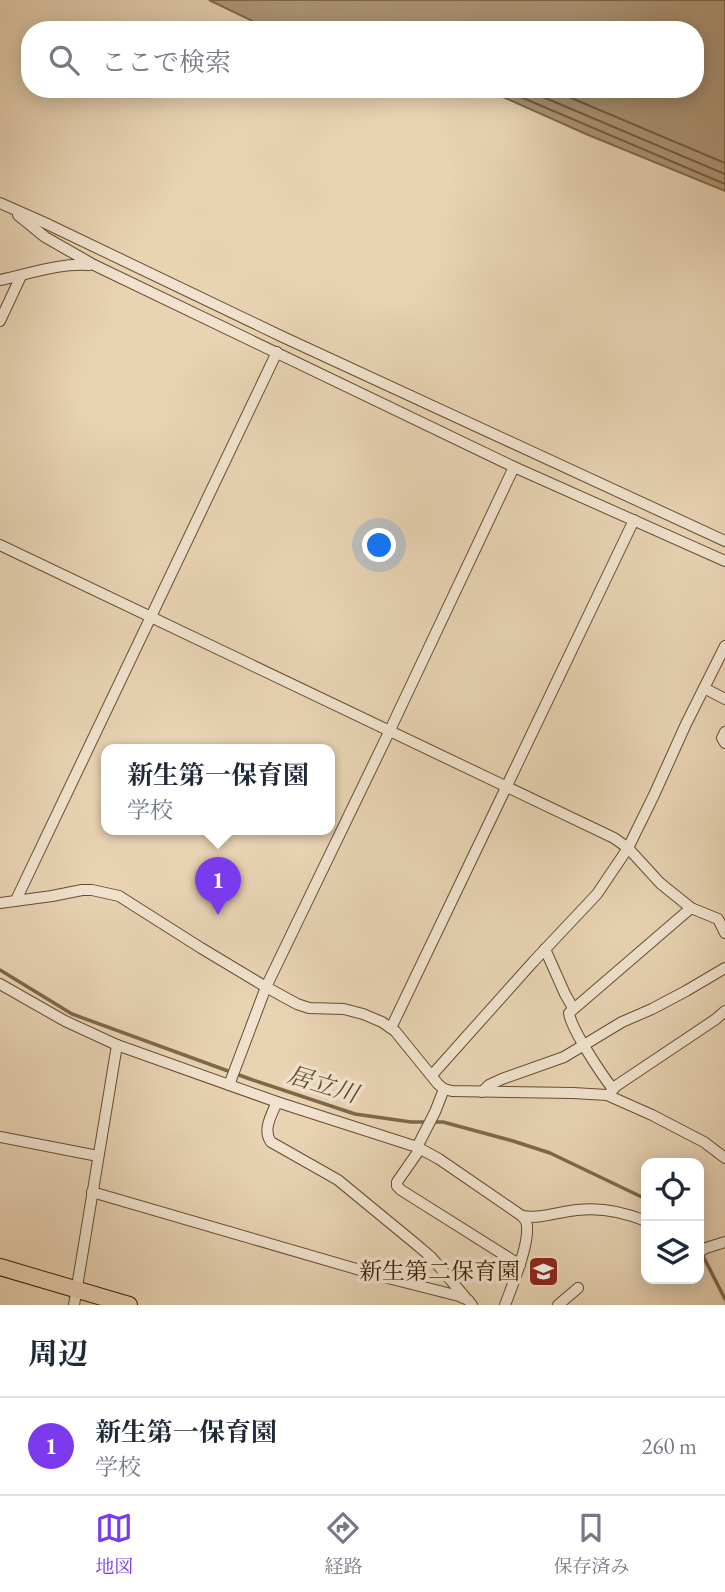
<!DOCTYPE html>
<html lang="ja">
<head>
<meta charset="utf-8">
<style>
	:root { --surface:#fff; --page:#f2f2f3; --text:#1f2937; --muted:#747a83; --line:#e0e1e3; --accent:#7c3aed }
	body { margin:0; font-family:"EB Garamond","Noto Serif JP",serif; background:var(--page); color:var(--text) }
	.controls { position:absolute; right:21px; bottom:21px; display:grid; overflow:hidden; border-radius:14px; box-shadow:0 4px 18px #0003 }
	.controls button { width:63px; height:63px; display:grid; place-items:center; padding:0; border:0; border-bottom:2px solid var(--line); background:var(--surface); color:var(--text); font:35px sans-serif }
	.you { position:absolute; left:380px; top:546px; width:24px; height:24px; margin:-18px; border:5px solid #fff; border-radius:50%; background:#1a73e8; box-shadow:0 0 0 10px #1a73e833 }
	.badge { display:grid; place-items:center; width:46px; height:46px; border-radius:50%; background:var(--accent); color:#fff; font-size:23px; font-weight:700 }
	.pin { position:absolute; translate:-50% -58px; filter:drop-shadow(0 2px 4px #0008) }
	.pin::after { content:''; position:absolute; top:37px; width:24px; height:21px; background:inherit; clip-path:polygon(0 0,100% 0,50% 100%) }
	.popup { position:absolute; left:101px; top:744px; width:234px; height:91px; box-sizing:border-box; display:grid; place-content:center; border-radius:14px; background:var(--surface); filter:drop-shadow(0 2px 5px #0005); font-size:23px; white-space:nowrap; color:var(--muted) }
	.popup b { font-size:26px; color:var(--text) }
	.popup::after { content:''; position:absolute; left:50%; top:100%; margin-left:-14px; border:14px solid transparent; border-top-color:var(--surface) }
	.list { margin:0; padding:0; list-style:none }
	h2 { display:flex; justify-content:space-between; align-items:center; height:91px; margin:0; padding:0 28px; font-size:30px }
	h2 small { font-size:23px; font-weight:400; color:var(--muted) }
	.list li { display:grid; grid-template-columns:46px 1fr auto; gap:21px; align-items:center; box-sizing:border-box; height:98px; padding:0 28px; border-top:2px solid var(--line) }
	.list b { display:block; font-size:26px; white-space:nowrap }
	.list p { margin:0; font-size:23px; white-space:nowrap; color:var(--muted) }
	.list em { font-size:23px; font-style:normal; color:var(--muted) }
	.icon { flex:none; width:38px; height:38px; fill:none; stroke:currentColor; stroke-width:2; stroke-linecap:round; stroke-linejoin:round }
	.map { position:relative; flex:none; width:725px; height:1305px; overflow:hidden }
	.search { position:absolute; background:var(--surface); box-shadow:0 4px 18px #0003; left:21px; right:21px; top:21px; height:77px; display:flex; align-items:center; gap:18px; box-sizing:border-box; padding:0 24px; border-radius:28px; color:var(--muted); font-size:26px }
	.sheet { height:189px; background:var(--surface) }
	nav { display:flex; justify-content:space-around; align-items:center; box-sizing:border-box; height:98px; border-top:2px solid var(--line); background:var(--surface); font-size:19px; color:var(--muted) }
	nav a { display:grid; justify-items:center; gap:4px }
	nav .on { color:var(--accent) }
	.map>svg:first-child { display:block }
	.water { fill:#ad9677; stroke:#7f6748; stroke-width:2 }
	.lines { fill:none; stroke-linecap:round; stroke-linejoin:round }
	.shore { stroke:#745b3c; stroke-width:2 }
	.stream { stroke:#7f6748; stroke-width:3.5 }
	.minor-casing { stroke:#664d2e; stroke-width:12 }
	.primary-casing { stroke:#3a2002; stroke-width:18 }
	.minor { stroke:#f0e2ce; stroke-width:10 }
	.primary { stroke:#e8d3b3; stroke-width:16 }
	.labels { text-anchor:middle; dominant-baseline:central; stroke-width:7; stroke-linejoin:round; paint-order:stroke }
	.poi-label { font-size:23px; fill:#3a2002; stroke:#f0e2ce; text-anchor:end }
	.water-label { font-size:24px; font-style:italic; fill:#62492b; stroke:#f0e2ce }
</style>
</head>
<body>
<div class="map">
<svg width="725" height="1305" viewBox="0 0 725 1305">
	<rect width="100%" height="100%" fill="#e8d3b3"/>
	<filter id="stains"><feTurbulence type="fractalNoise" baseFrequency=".00286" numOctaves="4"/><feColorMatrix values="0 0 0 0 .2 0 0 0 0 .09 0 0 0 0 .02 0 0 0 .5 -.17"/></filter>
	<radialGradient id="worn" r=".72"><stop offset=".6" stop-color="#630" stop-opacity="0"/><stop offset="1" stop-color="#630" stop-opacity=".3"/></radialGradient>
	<polygon class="water" points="209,0 725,0 725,191 586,134 485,89 695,89 695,30 271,30"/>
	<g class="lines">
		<g class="shore">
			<polyline points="502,89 725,184"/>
			<polyline points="524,89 725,174"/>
			<polyline points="550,89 725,163"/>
		</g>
		<g class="stream">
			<polyline points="0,970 72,1014 250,1079 355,1114 411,1122 443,1122 513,1141 550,1153 646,1199"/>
			<polyline points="702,1254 725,1299"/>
		</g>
		<defs>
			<g id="minor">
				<polyline points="0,203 43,222 283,337 725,541"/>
				<polyline points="18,215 45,237 94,265 514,467 725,561"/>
				<path d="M0,280C29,274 58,263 89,265"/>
				<polyline points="0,321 21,276"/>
				<polyline points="0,545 614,838 628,848 660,883 691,908 718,919 725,933"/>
				<polyline points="704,688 725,699"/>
				<polyline points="725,732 722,738 725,743"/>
				<polyline points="16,900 277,352"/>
				<polyline points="0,903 52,896 82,890 92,890 119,896 201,948 266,987 297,1004 309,1008 344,1009 363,1014 382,1022 395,1031 438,1084 444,1089 452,1091 573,1093 607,1095 652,1115 704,1142 725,1158"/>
				<polyline points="545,949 565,994 573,1008"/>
				<path d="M0,984L65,1021L117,1045L277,1102L417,1147L439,1159L522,1216C525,1220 527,1221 527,1226C529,1246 512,1286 505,1305"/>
				<polyline points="391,1028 634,520"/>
				<polyline points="432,1075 533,962 597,894 628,848 654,795 686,724 725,646"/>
				<polyline points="229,1085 266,987 390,730 514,467"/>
				<path d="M613,1089C602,1075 571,1029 569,1013L691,908"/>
				<polyline points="482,1092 489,1085 502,1079 564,1057 622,1022 652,1009 686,991 725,968"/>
				<polyline points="610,1093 616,1086 716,1019 725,1011"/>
				<path d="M277,1102C272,1114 262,1130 271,1142L338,1180L417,1245L431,1257L465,1297"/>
				<polyline points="0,1137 98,1156"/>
				<polyline points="417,1147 435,1112 444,1089"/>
				<polyline points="420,1149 397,1182 397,1186 401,1190 520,1265"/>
				<polyline points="92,1192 384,1277 459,1296 468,1300 472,1305"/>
				<path d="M522,1216C541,1219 558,1212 577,1210C601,1207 624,1212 646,1221"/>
				<polyline points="699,1252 706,1248 725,1242"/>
				<polyline points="74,1305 117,1045"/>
				<polyline points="558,1305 578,1288"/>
			</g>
			<polyline id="primary" points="0,1267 129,1305"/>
		</defs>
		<use href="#minor" class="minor-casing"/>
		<use href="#primary" class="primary-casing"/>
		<use href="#minor" class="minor"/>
		<use href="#primary" class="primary"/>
	</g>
	<defs>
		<symbol id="school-square" viewBox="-11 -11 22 22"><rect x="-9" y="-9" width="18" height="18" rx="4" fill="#8f2418" stroke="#f0e2ce"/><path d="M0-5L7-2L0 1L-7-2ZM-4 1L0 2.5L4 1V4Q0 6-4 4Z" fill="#fff"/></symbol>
	</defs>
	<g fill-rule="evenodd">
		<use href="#school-square" x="526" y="1254" width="35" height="35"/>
	</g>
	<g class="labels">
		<g class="poi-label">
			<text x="520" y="1271">新生第二保育園</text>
		</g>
		<g class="water-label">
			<text transform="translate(323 1084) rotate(17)">居立川</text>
		</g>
	</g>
	<rect width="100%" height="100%" filter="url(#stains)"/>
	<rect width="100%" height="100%" fill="url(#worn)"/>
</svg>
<div class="controls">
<button><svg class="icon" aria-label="locate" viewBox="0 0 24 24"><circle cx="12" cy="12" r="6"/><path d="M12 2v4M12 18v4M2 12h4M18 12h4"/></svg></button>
<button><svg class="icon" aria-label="layers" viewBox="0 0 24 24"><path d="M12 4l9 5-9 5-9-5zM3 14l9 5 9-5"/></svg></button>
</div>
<div class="you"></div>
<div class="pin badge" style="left:218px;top:915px">1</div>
<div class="popup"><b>新生第一保育園</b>学校</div>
<div class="search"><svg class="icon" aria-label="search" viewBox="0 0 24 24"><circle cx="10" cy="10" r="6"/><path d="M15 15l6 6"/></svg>ここで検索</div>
</div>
<section class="sheet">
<h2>周辺<small></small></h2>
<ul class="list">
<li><span class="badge">1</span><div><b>新生第一保育園</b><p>学校</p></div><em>260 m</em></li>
</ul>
</section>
<nav>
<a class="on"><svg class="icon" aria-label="map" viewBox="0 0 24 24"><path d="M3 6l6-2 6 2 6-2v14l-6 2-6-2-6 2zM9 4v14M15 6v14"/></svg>地図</a>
<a><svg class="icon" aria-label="directions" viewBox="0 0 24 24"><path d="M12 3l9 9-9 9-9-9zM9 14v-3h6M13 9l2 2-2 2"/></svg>経路</a>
<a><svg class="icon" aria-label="saved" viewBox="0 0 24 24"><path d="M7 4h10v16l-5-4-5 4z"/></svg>保存済み</a>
</nav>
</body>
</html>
